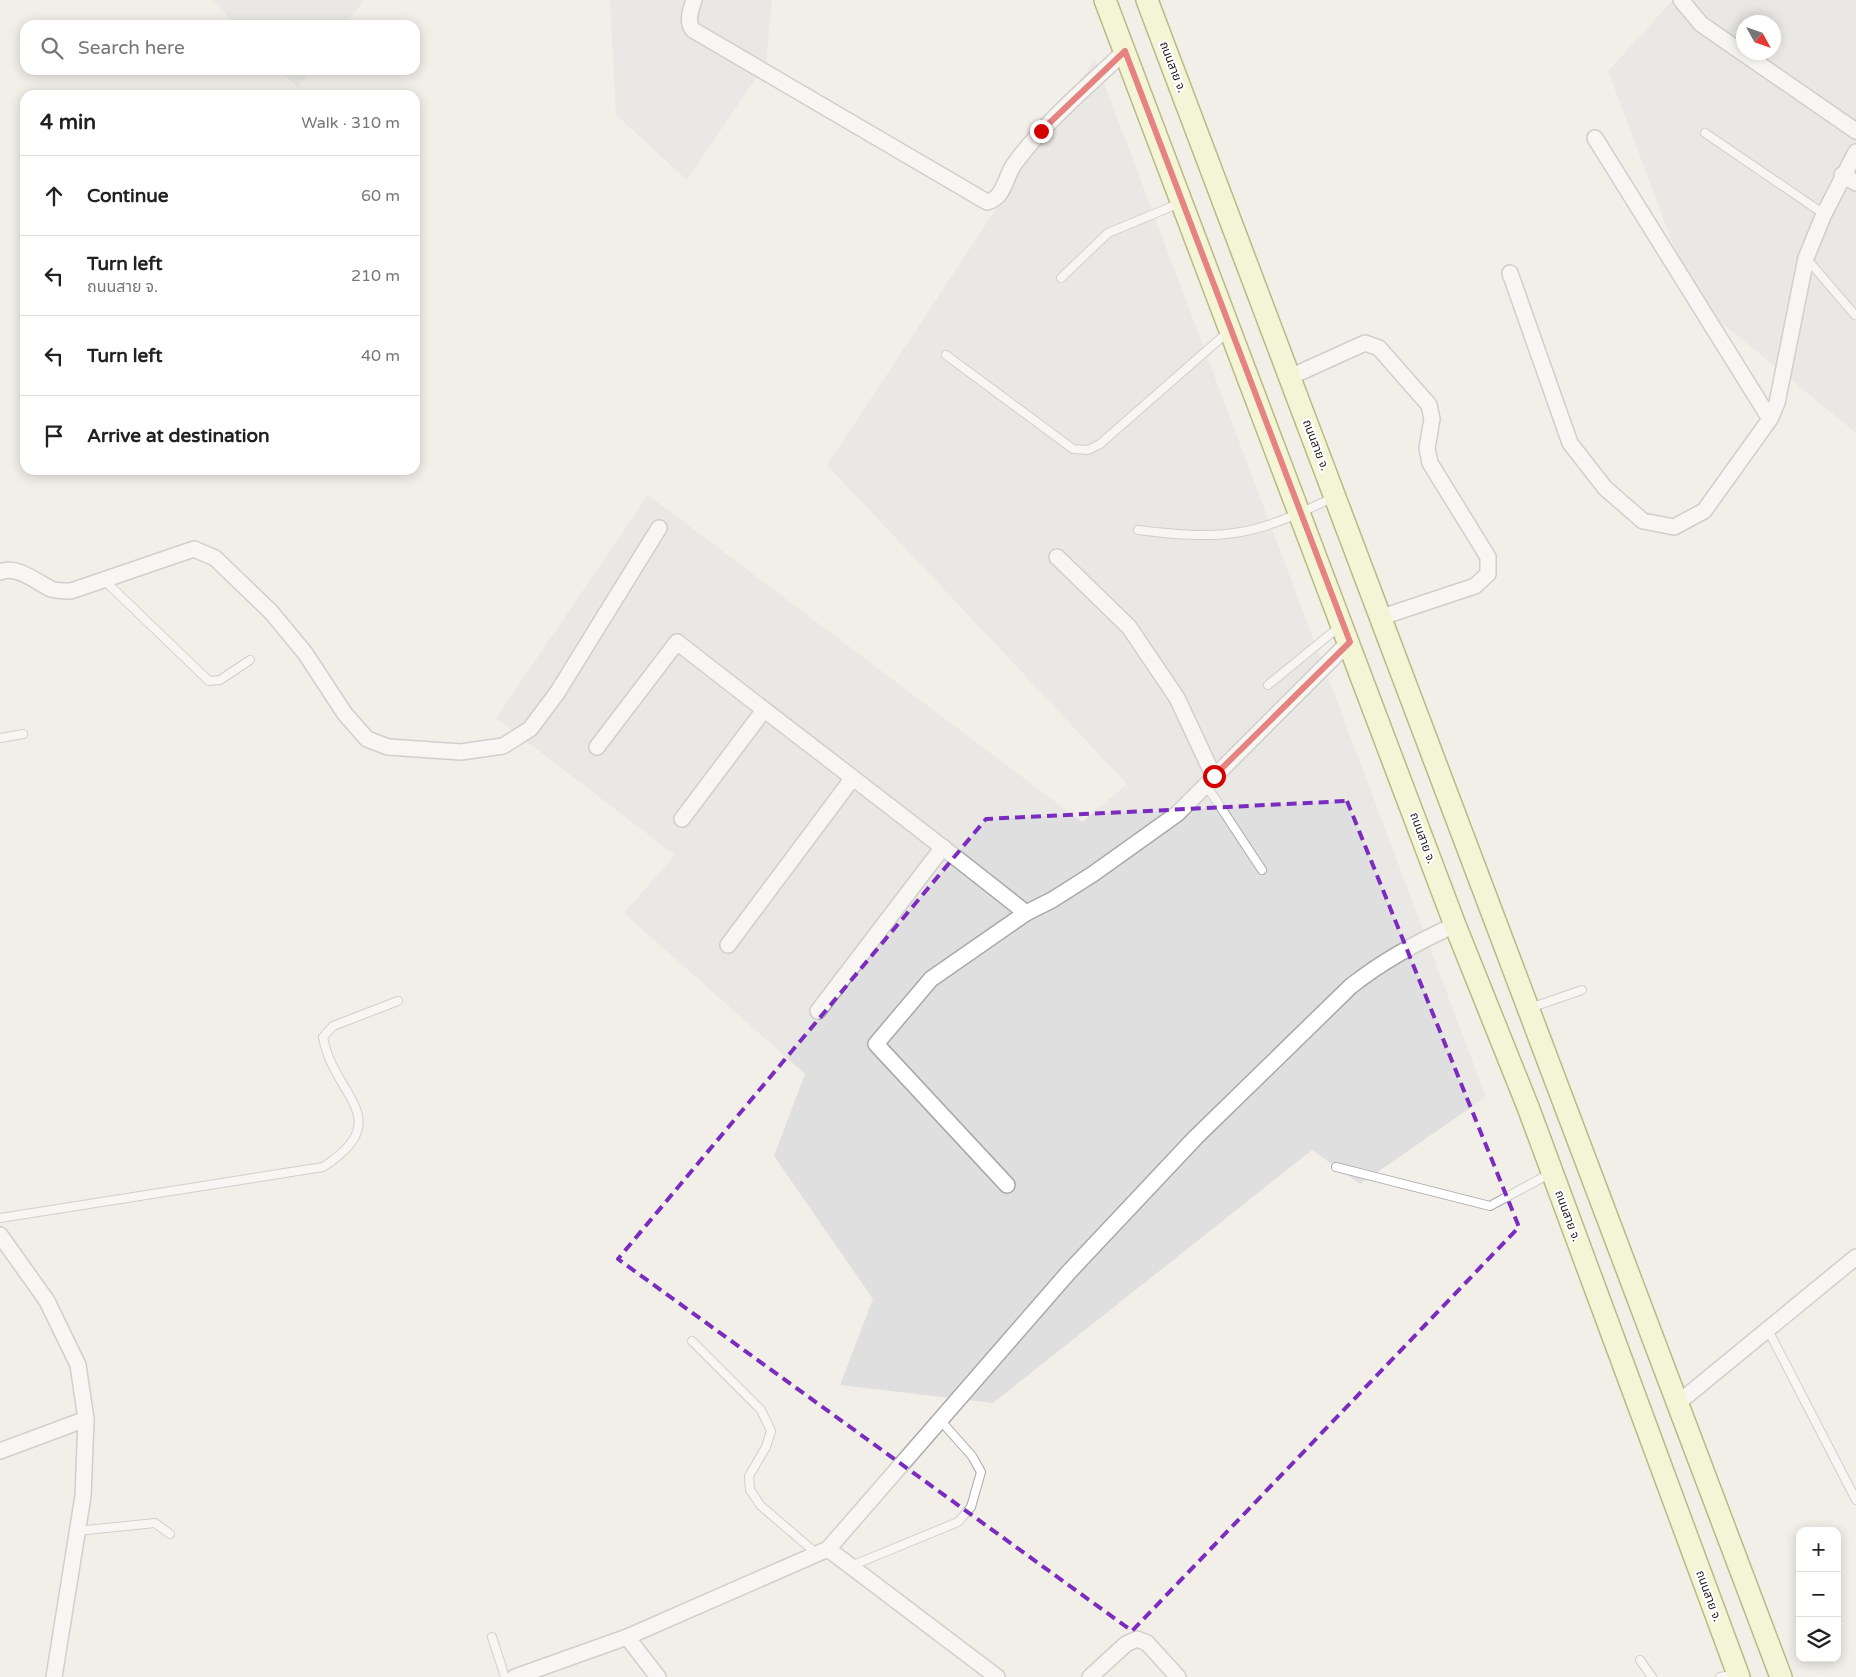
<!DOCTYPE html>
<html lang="en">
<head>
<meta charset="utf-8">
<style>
	:root { --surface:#fff; --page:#f6f6f6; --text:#222; --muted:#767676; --line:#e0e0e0 }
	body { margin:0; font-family:"Varela Round","Noto Sans Thai",sans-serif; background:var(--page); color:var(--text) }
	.controls { position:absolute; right:15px; bottom:15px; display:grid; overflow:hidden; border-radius:10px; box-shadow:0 2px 12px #0003 }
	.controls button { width:45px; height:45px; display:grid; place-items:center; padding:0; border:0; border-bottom:1px solid var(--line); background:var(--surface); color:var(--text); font:25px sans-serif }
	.compass { position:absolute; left:1736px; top:15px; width:45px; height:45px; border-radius:50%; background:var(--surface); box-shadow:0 2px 12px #0003; rotate:130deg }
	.stop { position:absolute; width:15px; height:15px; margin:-11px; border:4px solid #d40000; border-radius:50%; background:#fff }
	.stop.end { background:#d40000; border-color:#fff; box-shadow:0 1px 5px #0008 }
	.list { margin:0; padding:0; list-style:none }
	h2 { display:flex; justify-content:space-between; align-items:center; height:65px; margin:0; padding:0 20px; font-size:21px }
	h2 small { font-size:16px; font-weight:400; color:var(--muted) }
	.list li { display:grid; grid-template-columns:32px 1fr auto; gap:15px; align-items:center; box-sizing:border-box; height:80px; padding:0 20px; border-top:1px solid var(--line) }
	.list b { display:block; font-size:19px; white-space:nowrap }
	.list p { margin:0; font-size:16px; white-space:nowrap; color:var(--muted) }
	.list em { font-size:16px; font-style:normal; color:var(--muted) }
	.icon { flex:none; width:28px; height:28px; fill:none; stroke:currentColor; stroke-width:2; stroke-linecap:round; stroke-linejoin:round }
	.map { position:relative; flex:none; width:1856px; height:1677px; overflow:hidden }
	.search { position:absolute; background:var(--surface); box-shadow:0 2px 12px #0003; left:20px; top:20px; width:400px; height:55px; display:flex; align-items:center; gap:12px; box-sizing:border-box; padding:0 18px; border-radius:15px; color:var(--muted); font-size:19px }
	.panel { position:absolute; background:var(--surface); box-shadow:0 2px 12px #0003; left:20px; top:90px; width:400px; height:385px; border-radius:15px }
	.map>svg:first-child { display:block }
	.residential { fill:#e0dfdf; fill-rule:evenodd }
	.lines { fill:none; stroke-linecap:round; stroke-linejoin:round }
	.lane-casing { stroke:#a9a9a9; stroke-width:10 }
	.street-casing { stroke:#a9a9a9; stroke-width:18 }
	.secondary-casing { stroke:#707d05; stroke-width:24 }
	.lane { stroke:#fff; stroke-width:8 }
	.street { stroke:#fff; stroke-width:15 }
	.secondary { stroke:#f7fabf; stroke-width:21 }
	.route { stroke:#d40000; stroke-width:6 }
	.marked { fill:none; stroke:#7b2cbf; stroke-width:4; stroke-dasharray:10 6; stroke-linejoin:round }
	.labels { text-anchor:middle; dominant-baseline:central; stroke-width:4.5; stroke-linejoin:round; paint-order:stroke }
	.street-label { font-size:12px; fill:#222; stroke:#fff }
</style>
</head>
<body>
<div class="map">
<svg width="1856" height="1677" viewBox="0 0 1856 1677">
	<rect width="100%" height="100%" fill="#f2efe9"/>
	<g class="residential">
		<polygon points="212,0 364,0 345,25 236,25"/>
		<polygon points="610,0 772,0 766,63 687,180 616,115"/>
		<path d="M1673,0H1856V433L1694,300L1608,71ZM1744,22H1774V52H1744Z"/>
		<polygon points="1095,59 1486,1097 1360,1184 1312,1150 993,1403 840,1385 873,1299 774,1156 805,1074 624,913 675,855 496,718 648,495 1082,822 1127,784 827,465"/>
		<polygon points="280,70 311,70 298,88"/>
	</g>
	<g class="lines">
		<defs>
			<g id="lane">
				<polyline points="1705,133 1824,214"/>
				<polyline points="1806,258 1855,315"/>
				<polyline points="1061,278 1108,233 1180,203"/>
				<polyline points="946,355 1073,449 1088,450 1100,444 1229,331"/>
				<path d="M1138,530C1170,534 1209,538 1241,532C1273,526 1305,511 1334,497"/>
				<polyline points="104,580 209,681 220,680 250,660"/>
				<polyline points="1268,685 1339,627"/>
				<polyline points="0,738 23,734"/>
				<polyline points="1206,785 1262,870"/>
				<polyline points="1530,1008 1582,990"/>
				<polyline points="1336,1167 1490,1206 1551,1173"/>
				<path d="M0,1218L323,1167C398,1119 333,1096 323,1037L333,1026L398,1001"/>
				<polyline points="1768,1330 1856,1500"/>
				<polyline points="692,1341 761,1410 771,1431 766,1447 749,1476 750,1490 761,1506 816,1553"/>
				<polyline points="77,1531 155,1523 170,1534"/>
				<polyline points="851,1566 958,1522 971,1507 981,1472 972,1456 940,1420"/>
				<polyline points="492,1637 505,1677"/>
				<polyline points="1640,1660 1652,1677"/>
				<polyline points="1720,1677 1738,1674"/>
			</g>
			<g id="street">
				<path d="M694,0C691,10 686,21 693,30L987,202C1005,198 1005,176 1015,163C1046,121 1087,87 1125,51"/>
				<polyline points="1681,0 1701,24 1856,131"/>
				<polyline points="1595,138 1770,419"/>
				<polyline points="1842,175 1856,183"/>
				<polyline points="1510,273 1570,443 1605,488 1643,521 1674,527 1704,511 1770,419 1777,403 1806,258 1824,214 1856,152"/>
				<polyline points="1290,377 1365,343 1379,348 1429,405 1432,419 1427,448 1430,463 1488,557 1488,574 1475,586 1382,617"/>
				<polyline points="1057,557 1129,627 1177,698 1214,777"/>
				<path d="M0,572C18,565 36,582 51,589C57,591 65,591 71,591L194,549L215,558L271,612L305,653L345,714L367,739L388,747L461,752L503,746L530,729L557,693L659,528"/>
				<path d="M597,747L677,642C793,733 911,821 1026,913"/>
				<polyline points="682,819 764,710"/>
				<polyline points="728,945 852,779"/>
				<polyline points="818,1011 943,847"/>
				<polyline points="1007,1185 876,1044 931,979 1026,913 1052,900 1093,874 1177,814 1349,642"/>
				<polyline points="0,1235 47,1301 78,1365 86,1419 83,1496 54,1677"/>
				<polyline points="1678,1403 1856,1257"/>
				<polyline points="0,1451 86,1419"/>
				<polyline points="828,1549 997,1677"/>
				<polyline points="627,1637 658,1677"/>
				<path d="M515,1677L627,1637L828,1549L1068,1273L1196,1137L1351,986C1384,960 1417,942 1455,925"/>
				<polyline points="1090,1677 1126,1644 1137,1639 1147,1643 1178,1677"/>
			</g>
			<g id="secondary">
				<polyline points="1105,0 1455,925 1528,1107 1739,1677"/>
				<polyline points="1147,0 1781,1677"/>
			</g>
		</defs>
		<use href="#lane" class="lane-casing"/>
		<use href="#street" class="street-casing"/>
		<use href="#secondary" class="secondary-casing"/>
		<use href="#lane" class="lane"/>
		<use href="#street" class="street"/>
		<use href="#secondary" class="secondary"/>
	</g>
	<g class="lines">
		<polyline class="route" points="1041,131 1125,51 1350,642 1214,776"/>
	</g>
	<path d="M0 0H1856V1677H0ZM1347,801L1519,1227L1132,1631L618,1259L986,819Z" fill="#f2efe9" fill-opacity=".55" fill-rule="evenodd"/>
	<path class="marked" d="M1347,801L1519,1227L1132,1631L618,1259L986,819Z"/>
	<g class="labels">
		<g class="street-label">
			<text transform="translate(1173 67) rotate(69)">ถนนสาย จ.</text>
			<text transform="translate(1316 445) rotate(69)">ถนนสาย จ.</text>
			<text transform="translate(1423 838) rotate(70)">ถนนสาย จ.</text>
			<text transform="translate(1568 1216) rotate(70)">ถนนสาย จ.</text>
			<text transform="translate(1709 1596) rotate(70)">ถนนสาย จ.</text>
		</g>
	</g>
</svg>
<div class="controls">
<button>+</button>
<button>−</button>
<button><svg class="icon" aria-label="layers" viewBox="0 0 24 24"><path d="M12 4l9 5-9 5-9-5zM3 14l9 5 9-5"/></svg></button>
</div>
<svg class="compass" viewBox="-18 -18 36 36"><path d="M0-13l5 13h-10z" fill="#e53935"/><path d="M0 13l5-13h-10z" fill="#767676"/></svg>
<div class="stop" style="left:1214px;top:776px"></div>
<div class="stop end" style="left:1041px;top:131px"></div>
<div class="search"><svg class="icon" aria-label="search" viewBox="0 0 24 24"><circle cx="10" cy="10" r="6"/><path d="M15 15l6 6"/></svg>Search here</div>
<section class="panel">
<h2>4 min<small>Walk · 310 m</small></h2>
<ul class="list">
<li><svg class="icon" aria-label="ahead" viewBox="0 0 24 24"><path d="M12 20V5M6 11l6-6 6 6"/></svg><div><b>Continue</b></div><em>60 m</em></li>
<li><svg class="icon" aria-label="left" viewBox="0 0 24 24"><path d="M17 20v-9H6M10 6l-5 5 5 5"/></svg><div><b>Turn left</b><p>ถนนสาย จ.</p></div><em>210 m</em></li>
<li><svg class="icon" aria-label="left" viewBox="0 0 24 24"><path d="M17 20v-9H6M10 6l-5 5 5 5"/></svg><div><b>Turn left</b></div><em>40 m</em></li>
<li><svg class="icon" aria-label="arrive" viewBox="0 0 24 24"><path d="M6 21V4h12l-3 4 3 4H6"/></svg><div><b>Arrive at destination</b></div></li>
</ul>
</section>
</div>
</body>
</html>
